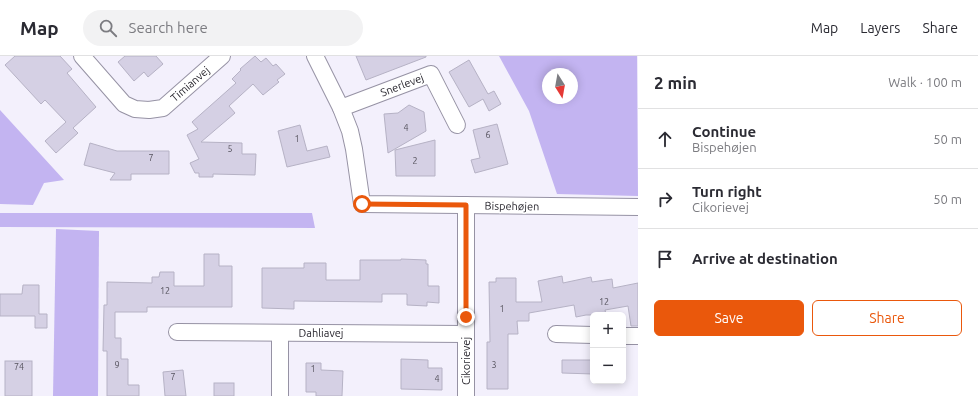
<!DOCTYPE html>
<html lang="en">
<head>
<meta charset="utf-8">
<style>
	:root { --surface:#fff; --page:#f2f2f3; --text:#2b2b33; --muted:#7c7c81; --line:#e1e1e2; --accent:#ea580c }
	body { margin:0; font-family:Ubuntu,sans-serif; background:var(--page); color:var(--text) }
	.controls { position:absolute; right:12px; bottom:12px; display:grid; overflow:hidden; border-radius:6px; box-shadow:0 2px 10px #0003 }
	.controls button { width:36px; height:36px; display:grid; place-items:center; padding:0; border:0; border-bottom:1px solid var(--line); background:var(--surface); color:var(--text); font:20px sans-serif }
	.compass { position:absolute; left:542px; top:12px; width:36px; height:36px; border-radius:50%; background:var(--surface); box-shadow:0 2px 10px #0003; rotate:169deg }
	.stop { position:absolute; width:12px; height:12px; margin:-9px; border:3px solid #ea580c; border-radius:50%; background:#fff }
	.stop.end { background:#ea580c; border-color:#fff; box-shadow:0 1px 4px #0008 }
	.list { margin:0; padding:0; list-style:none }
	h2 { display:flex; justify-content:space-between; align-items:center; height:52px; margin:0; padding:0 16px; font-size:17px }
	h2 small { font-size:13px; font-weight:400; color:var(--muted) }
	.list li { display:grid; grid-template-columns:26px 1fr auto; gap:12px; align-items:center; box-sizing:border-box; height:60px; padding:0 16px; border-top:1px solid var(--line) }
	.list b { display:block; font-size:15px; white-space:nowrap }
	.list p { margin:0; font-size:13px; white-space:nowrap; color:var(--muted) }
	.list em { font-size:13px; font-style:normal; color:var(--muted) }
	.actions { display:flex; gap:8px; padding:12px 16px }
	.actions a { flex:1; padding:9px 0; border:1px solid var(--accent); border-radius:6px; text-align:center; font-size:14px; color:var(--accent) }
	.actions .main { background:var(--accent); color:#fff }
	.icon { flex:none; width:22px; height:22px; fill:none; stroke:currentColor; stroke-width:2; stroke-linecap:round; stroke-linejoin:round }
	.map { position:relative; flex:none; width:638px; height:340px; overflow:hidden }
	header { display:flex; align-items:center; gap:24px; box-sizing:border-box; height:56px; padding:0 20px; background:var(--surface); border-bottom:1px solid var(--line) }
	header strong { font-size:19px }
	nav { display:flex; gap:22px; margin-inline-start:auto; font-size:14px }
	.search { width:280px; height:36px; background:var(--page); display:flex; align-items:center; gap:10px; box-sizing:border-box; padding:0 14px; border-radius:22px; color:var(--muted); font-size:15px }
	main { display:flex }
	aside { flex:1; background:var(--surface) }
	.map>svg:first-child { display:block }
	.green { fill:#c3b4f1; fill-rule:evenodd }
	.building { fill:#d5d0e4; stroke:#b6b2c5 }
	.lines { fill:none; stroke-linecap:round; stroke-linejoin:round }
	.minor-casing { stroke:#9692a4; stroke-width:18 }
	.minor { stroke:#fff; stroke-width:16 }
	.route { stroke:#ea580c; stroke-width:5 }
	.labels { text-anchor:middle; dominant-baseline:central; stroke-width:3; stroke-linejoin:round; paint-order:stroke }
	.number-label { font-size:9px; fill:#55525d }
	.street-label { font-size:11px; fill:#2a2830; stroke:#fff }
</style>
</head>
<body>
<header>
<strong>Map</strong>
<div class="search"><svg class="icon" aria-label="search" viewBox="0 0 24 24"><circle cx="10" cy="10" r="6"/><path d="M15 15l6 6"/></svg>Search here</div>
<nav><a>Map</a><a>Layers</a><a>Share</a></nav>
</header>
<main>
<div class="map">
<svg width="638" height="340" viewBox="0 0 638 340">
	<rect width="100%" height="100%" fill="#f3f0fc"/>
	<g class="green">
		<path d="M499,0H637L638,140L557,138L529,55ZM548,18H572V42H548Z"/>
		<polygon points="0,54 64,124 44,127 33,149 0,148"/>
		<polygon points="0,157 312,157 315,172 0,171"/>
		<polygon points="56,173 99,175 98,340 53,340"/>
	</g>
	<g class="building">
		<polygon points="15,0 60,0 72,13 67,17 96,51 73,72 78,77 56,97 45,85 66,66 45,44 41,48 5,9"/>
		<polygon points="125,0 156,0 163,8 148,21 144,16 134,25 118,6"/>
		<polygon points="255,0 261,6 266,2 273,10 276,8 285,18 277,24 279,26 263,39 253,28 229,50 235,57 201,86 242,87 242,98 256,98 255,119 213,118 213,121 199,121 199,117 195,117 190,107 199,103 187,79 198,73 192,66 236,27 232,23 241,14 240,13"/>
		<polygon points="356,0 426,0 426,1 366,24"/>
		<polygon points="469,4 488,38 494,35 501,48 489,55 483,43 469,51 449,16"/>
		<polygon points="409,49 424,56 426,75 388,97 384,58 398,57"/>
		<polygon points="497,68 508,108 475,117 471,104 480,102 473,74"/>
		<polygon points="300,69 307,95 327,90 330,101 287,111 278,75"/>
		<polygon points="435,84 435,120 396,120 395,94"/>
		<polygon points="90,87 117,95 169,95 169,118 131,118 131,124 110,124 115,117 84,109"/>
		<polygon points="204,198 219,198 219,210 232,210 232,251 147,251 147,256 115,256 115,282 121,282 121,303 128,303 128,329 139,329 139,340 107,340 107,295 103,295 104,249 107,249 107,226 152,227 152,221 159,221 160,216 174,216 174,230 204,230"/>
		<polygon points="401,203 426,204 426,208 428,208 428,230 439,230 439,247 427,246 427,250 407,249 407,238 382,238 382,246 294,245 294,253 262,252 262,212 304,212 304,207 326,207 326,224 360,224 360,204 401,204"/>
		<polygon points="562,220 563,227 591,221 592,226 612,223 613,232 638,227 638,270 631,270 628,250 605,254 606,259 586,259 576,261 574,249 529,257 529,265 517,265 518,278 508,278 508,333 487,333 487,286 490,286 489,226 496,226 496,222 516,222 516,246 542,246 538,225"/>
		<polygon points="23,229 39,229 39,258 47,258 47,272 35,272 35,260 0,260 0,238 22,238"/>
		<polygon points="401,303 428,304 428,312 442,312 442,334 401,333"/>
		<polygon points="562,304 593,304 593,318 562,317"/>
		<rect x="5" y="305" width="27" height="35"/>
		<polygon points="306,307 321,307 321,314 343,315 342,340 316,340 316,336 306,336"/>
		<polygon points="183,314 186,340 165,340 163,316"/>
		<rect x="214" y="327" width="20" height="13"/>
	</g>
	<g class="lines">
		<defs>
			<g id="minor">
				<polyline points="82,0 124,48 135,53 149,54 163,52 222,0"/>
				<polyline points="315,0 341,52 350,75 354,93 362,148 638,151"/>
				<polyline points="341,52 431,18 457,69"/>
				<polyline points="466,149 466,340"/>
				<polyline points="177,276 465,278"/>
				<polyline points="280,277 280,340"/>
				<polyline points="556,278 593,279"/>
				<polyline points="623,280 638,280"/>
			</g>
		</defs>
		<use href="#minor" class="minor-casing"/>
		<use href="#minor" class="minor"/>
	</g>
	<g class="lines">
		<polyline class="route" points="362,148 466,149 466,261"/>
	</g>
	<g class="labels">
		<g class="number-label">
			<text x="406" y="72">4</text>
			<text x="488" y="79">6</text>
			<text x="297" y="83">1</text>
			<text x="230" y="93">5</text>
			<text x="151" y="102">7</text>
			<text x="415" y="105">2</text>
			<text x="165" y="235">12</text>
			<text x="604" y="246">12</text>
			<text x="502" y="253">1</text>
			<text x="117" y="309">9</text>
			<text x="494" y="309">3</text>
			<text x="19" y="311">74</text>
			<text x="313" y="313">1</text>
			<text x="173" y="321">7</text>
			<text x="437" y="323">4</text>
		</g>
		<g class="street-label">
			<text transform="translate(190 28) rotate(-41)">Timianvej</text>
			<text transform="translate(402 29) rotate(-21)">Snerlevej</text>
			<text transform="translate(512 150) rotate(1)">Bispehøjen</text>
			<text x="321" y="277">Dahliavej</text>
			<text transform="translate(466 305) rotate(-90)">Cikorievej</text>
		</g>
	</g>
</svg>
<div class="controls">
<button>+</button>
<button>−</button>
</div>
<svg class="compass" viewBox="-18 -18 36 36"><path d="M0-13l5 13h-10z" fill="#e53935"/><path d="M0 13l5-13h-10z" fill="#7c7c81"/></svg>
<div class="stop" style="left:362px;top:148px"></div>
<div class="stop end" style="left:466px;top:261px"></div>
</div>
<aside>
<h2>2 min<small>Walk · 100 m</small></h2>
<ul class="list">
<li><svg class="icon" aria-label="ahead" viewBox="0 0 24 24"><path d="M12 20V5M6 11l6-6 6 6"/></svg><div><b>Continue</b><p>Bispehøjen</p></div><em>50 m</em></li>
<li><svg class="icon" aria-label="right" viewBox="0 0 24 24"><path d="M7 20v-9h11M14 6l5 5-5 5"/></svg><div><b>Turn right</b><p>Cikorievej</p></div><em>50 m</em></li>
<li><svg class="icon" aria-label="arrive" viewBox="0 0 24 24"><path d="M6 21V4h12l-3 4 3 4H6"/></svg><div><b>Arrive at destination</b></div></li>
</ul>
<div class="actions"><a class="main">Save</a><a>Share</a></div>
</aside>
</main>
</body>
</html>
